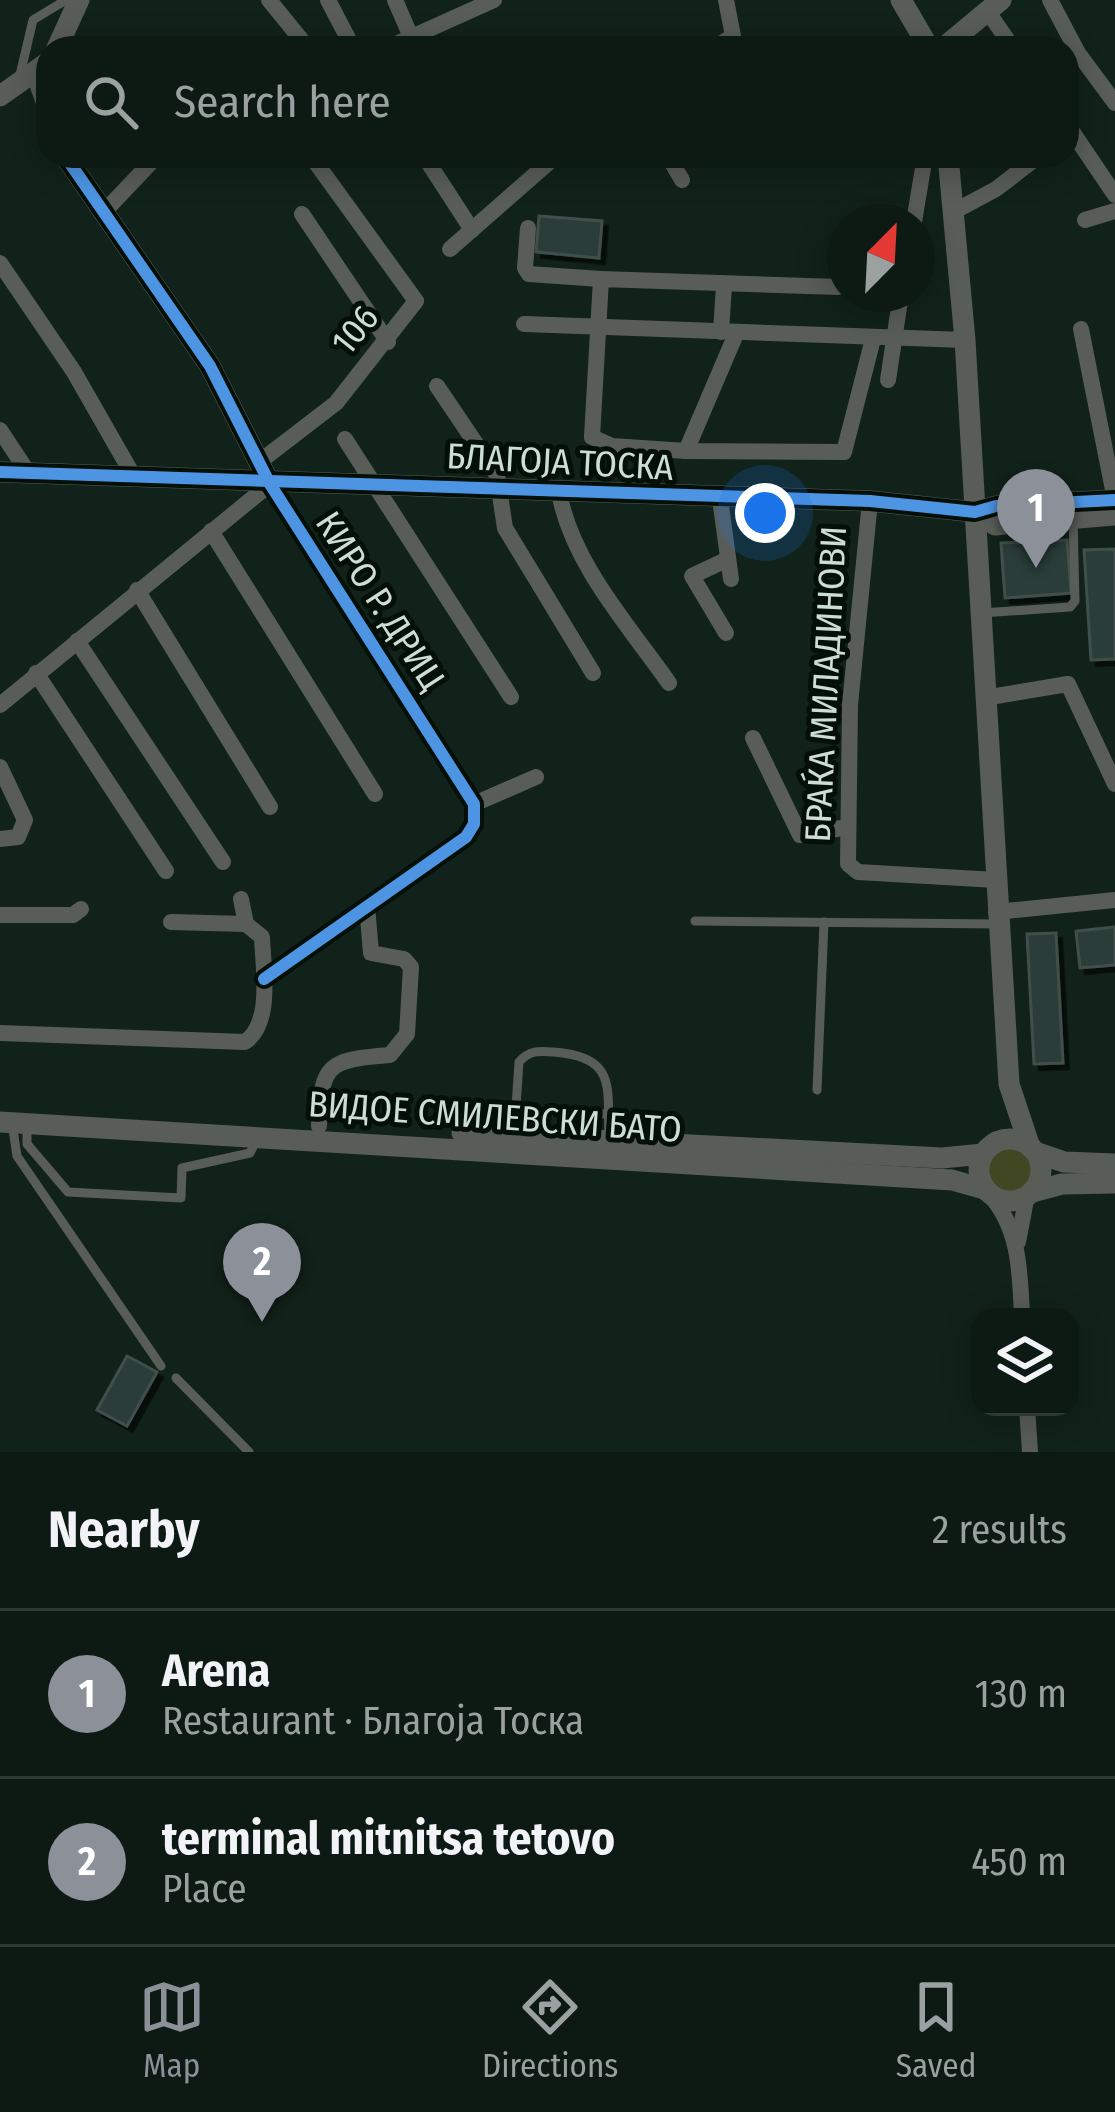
<!DOCTYPE html>
<html lang="en">
<head>
<meta charset="utf-8">
<style>
	:root { --surface:#0d1a14; --page:#16231d; --text:#f1f3f6; --muted:#9aa1a0; --line:#2d3834; --accent:#8c9099 }
	body { margin:0; font-family:"Fira Sans Condensed",sans-serif; background:var(--page); color:var(--text) }
	.controls { position:absolute; right:36px; bottom:36px; display:grid; overflow:hidden; border-radius:24px; box-shadow:0 6px 30px #0003 }
	.controls button { width:108px; height:108px; display:grid; place-items:center; padding:0; border:0; border-bottom:3px solid var(--line); background:var(--surface); color:var(--text); font:60px sans-serif }
	.compass { position:absolute; left:827px; top:204px; width:108px; height:108px; border-radius:50%; background:var(--surface); box-shadow:0 6px 30px #0003; rotate:24deg }
	.you { position:absolute; left:765px; top:513px; width:42px; height:42px; margin:-30px; border:9px solid #fff; border-radius:50%; background:#1a73e8; box-shadow:0 0 0 18px #1a73e833 }
	.badge { display:grid; place-items:center; width:78px; height:78px; border-radius:50%; background:var(--accent); color:#fff; font-size:39px; font-weight:700 }
	.pin { position:absolute; translate:-50% -99px; filter:drop-shadow(0 3px 6px #0008) }
	.pin::after { content:''; position:absolute; top:63px; width:42px; height:36px; background:inherit; clip-path:polygon(0 0,100% 0,50% 100%) }
	.list { margin:0; padding:0; list-style:none }
	h2 { display:flex; justify-content:space-between; align-items:center; height:156px; margin:0; padding:0 48px; font-size:51px }
	h2 small { font-size:39px; font-weight:400; color:var(--muted) }
	.list li { display:grid; grid-template-columns:78px 1fr auto; gap:36px; align-items:center; box-sizing:border-box; height:168px; padding:0 48px; border-top:3px solid var(--line) }
	.list b { display:block; font-size:45px; white-space:nowrap }
	.list p { margin:0; font-size:39px; white-space:nowrap; color:var(--muted) }
	.list em { font-size:39px; font-style:normal; color:var(--muted) }
	.icon { flex:none; width:66px; height:66px; fill:none; stroke:currentColor; stroke-width:2; stroke-linecap:round; stroke-linejoin:round }
	.map { position:relative; flex:none; width:1115px; height:1452px; overflow:hidden }
	.search { position:absolute; background:var(--surface); box-shadow:0 6px 30px #0003; left:36px; right:36px; top:36px; height:132px; display:flex; align-items:center; gap:30px; box-sizing:border-box; padding:0 42px; border-radius:36px; color:var(--muted); font-size:45px }
	.sheet { height:492px; background:var(--surface) }
	nav { display:flex; justify-content:space-around; align-items:center; box-sizing:border-box; height:168px; border-top:3px solid var(--line); background:var(--surface); font-size:33px; color:var(--muted) }
	nav a { display:grid; justify-items:center; gap:6px }
	nav .on { color:var(--accent) }
	.map>svg:first-child { display:block }
	.green { fill:#414723 }
	.building { fill:#2c3d37; stroke:#404f49; stroke-width:3; filter:url(#shadow) }
	.lines { fill:none; stroke-linecap:round; stroke-linejoin:round }
	.service { stroke:#585d58; stroke-width:9 }
	.minor { stroke:#585d58; stroke-width:16 }
	.tertiary { stroke:#585d58; stroke-width:21 }
	.cycleway-casing { stroke:#040f08; stroke-width:20 }
	.cycleway { stroke:#4d94e3; stroke-width:12 }
	.labels { text-anchor:middle; dominant-baseline:central; stroke-width:10; stroke-linejoin:round; paint-order:stroke }
	.street-label { font-size:36px; fill:#ccddd3; stroke:#040f08 }
</style>
</head>
<body>
<div class="map">
<svg width="1115" height="1452" viewBox="0 0 1115 1452">
	<defs>
		<filter id="shadow"><feDropShadow dx="5.5" dy="5.5" stdDeviation="0" flood-color="#0009"/></filter>
	</defs>
	<rect width="100%" height="100%" fill="#11221a"/>
	<circle class="green" cx="1011" cy="1170" r="22"/>
	<g class="building">
		<polygon points="539,216 602,221 599,258 536,252"/>
		<polygon points="1067,540 1071,593 1005,598 1001,543"/>
		<polygon points="1115,549 1115,659 1091,660 1084,550"/>
		<polygon points="1115,927 1115,965 1080,968 1076,931"/>
		<polygon points="1056,933 1063,1063 1034,1064 1027,934"/>
		<polygon points="127,1356 157,1372 127,1426 97,1410"/>
	</g>
	<g class="lines">
		<g class="service">
			<polyline points="20,75 33,20 66,0"/>
			<polyline points="981,613 1070,607 1075,601 1073,517"/>
			<polyline points="695,921 997,924"/>
			<polyline points="817,1090 824,922"/>
			<polyline points="515,1110 608,1114"/>
			<polyline points="12,1123 17,1156 161,1366"/>
			<polyline points="27,1123 27,1144 68,1192 181,1198 182,1168 250,1153 257,1139"/>
			<path d="M514,1136L519,1062C530,1050 539,1051 554,1052C618,1057 607,1088 609,1141"/>
			<polyline points="176,1378 249,1452"/>
		</g>
		<g class="minor">
			<polyline points="269,0 308,48"/>
			<polyline points="328,0 353,48"/>
			<polyline points="395,0 411,37"/>
			<polyline points="1050,0 1078,53 1115,103"/>
			<polyline points="988,12 1013,48"/>
			<polyline points="387,48 494,0"/>
			<polyline points="714,48 733,36 726,0"/>
			<polyline points="1067,124 1115,195"/>
			<polyline points="424,156 472,230"/>
			<polyline points="668,156 682,180"/>
			<polyline points="955,211 996,189 1039,156"/>
			<polyline points="102,214 157,156"/>
			<polyline points="302,214 388,342"/>
			<polyline points="1085,220 1115,211"/>
			<polyline points="914,222 925,156"/>
			<polyline points="528,228 525,268 529,274 601,279"/>
			<polyline points="450,249 556,156"/>
			<polyline points="0,263 74,372 134,477"/>
			<polyline points="524,324 965,340"/>
			<polyline points="1081,329 1115,500"/>
			<polyline points="721,332 724,286"/>
			<polyline points="736,334 686,451 844,452 873,339"/>
			<polyline points="888,380 901,294"/>
			<polyline points="437,386 497,475 505,528 593,673"/>
			<polyline points="0,430 29,474"/>
			<polyline points="345,439 511,697"/>
			<polyline points="686,451 612,446 592,437 601,279 838,287 844,243"/>
			<polyline points="258,463 336,403 416,301 311,156"/>
			<path d="M559,492C571,562 629,626 669,683"/>
			<polyline points="720,499 731,579"/>
			<polyline points="870,501 850,705 848,864 858,872 996,880"/>
			<polyline points="211,531 375,794"/>
			<polyline points="137,590 270,807"/>
			<polyline points="726,633 692,576 728,559"/>
			<polyline points="77,641 223,862"/>
			<polyline points="36,673 166,871"/>
			<polyline points="984,698 1068,684 1115,784"/>
			<polyline points="0,705 270,484 474,804 474,824 466,837 264,979"/>
			<polyline points="753,738 800,835 848,827"/>
			<polyline points="0,767 25,820 18,837 0,839"/>
			<polyline points="474,804 536,777"/>
			<polyline points="996,912 1115,900"/>
			<polyline points="0,915 73,915 81,909"/>
			<polyline points="171,922 246,924"/>
			<path d="M0,1033L245,1042C273,1023 263,968 262,937L246,924L241,899"/>
			<path d="M319,1126C321,1063 328,1060 390,1055L407,1034L411,967L404,959L371,953L367,906"/>
			<path d="M989,1194C1020,1228 1020,1273 1022,1317"/>
			<polyline points="1018,1242 1027,1195"/>
			<polyline points="1027,1407 1030,1452"/>
		</g>
		<g class="tertiary">
			<polyline points="901,0 929,48"/>
			<polyline points="57,48 79,0"/>
			<polyline points="943,48 1001,0"/>
			<polyline points="36,73 48,107"/>
			<polyline points="0,96 48,62"/>
			<polyline points="65,156 210,366 270,484"/>
			<polyline points="948,156 965,340 1009,1084 1030,1147"/>
			<polyline points="0,472 870,501 975,512 996,506 1115,500"/>
			<polyline points="975,512 995,525 1115,515"/>
			<polyline points="0,1122 952,1180 984,1189"/>
			<polyline points="462,1133 942,1158 983,1154"/>
			<circle cx="1010" cy="1170" r="31"/>
			<polyline points="1035,1152 1064,1162 1115,1164"/>
			<polyline points="1032,1192 1062,1184 1115,1183"/>
		</g>
		<defs>
			<g id="cycleway">
				<polyline points="65,156 210,366 270,484 474,804 474,824 466,837 264,979"/>
				<polyline points="0,472 870,501 975,512 996,506 1115,500"/>
			</g>
		</defs>
		<use href="#cycleway" class="cycleway-casing"/>
		<use href="#cycleway" class="cycleway"/>
	</g>
	<g class="labels">
		<g class="street-label">
			<text transform="translate(355 330) rotate(-51)">106</text>
			<text transform="translate(560 462) rotate(3)">БЛАГОЈА ТОСКА</text>
			<text transform="translate(380 601) rotate(57)">КИРО Р. ДРИЦ</text>
			<text transform="translate(826 684) rotate(-87)">БРАЌА МИЛАДИНОВИ</text>
			<text transform="translate(495 1117) rotate(4)">ВИДОЕ СМИЛЕВСКИ БАТО</text>
		</g>
	</g>
</svg>
<div class="controls">
<button><svg class="icon" aria-label="layers" viewBox="0 0 24 24"><path d="M12 4l9 5-9 5-9-5zM3 14l9 5 9-5"/></svg></button>
</div>
<svg class="compass" viewBox="-18 -18 36 36"><path d="M0-13l5 13h-10z" fill="#e53935"/><path d="M0 13l5-13h-10z" fill="#9aa1a0"/></svg>
<div class="you"></div>
<div class="pin badge" style="left:1036px;top:568px">1</div>
<div class="pin badge" style="left:262px;top:1322px">2</div>
<div class="search"><svg class="icon" aria-label="search" viewBox="0 0 24 24"><circle cx="10" cy="10" r="6"/><path d="M15 15l6 6"/></svg>Search here</div>
</div>
<section class="sheet">
<h2>Nearby<small>2 results</small></h2>
<ul class="list">
<li><span class="badge">1</span><div><b>Arena</b><p>Restaurant · Благоја Тоска</p></div><em>130 m</em></li>
<li><span class="badge">2</span><div><b>terminal mitnitsa tetovo</b><p>Place</p></div><em>450 m</em></li>
</ul>
</section>
<nav>
<a class="on"><svg class="icon" aria-label="map" viewBox="0 0 24 24"><path d="M3 6l6-2 6 2 6-2v14l-6 2-6-2-6 2zM9 4v14M15 6v14"/></svg>Map</a>
<a><svg class="icon" aria-label="directions" viewBox="0 0 24 24"><path d="M12 3l9 9-9 9-9-9zM9 14v-3h6M13 9l2 2-2 2"/></svg>Directions</a>
<a><svg class="icon" aria-label="saved" viewBox="0 0 24 24"><path d="M7 4h10v16l-5-4-5 4z"/></svg>Saved</a>
</nav>
</body>
</html>
